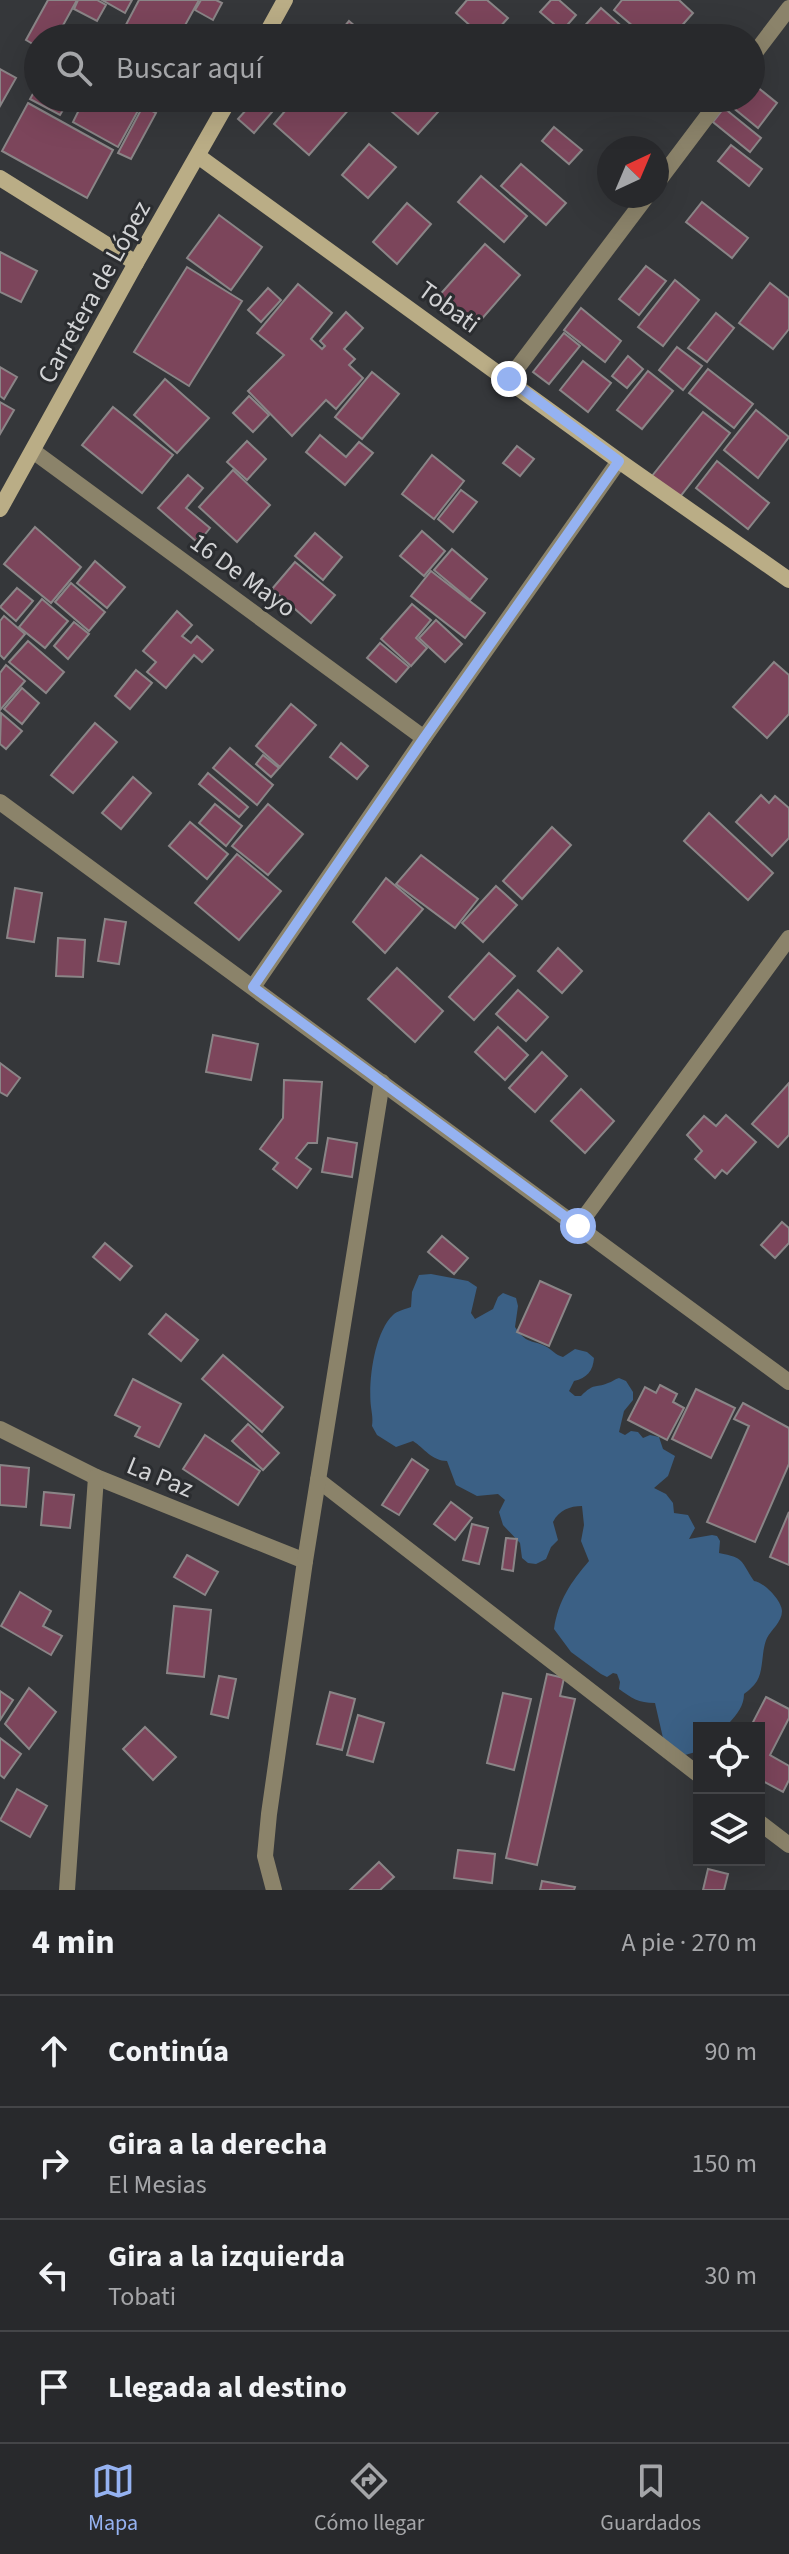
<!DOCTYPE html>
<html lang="es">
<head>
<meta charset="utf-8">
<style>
	:root { --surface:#28292c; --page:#343538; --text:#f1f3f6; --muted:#a5a6a9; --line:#444548; --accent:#95b2f1 }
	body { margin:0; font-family:"Source Sans 3",sans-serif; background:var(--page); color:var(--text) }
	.controls { position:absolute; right:24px; bottom:24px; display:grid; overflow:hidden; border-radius:0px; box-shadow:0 8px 32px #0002 }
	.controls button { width:72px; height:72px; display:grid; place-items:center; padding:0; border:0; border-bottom:2px solid var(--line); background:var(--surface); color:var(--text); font:40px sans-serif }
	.compass { position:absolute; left:597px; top:136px; width:72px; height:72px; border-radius:50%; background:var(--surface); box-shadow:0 8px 32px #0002; rotate:44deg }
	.stop { position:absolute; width:24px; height:24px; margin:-18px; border:6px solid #95b2f1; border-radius:50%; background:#fff }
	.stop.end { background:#95b2f1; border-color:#fff; box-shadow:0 2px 8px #0008 }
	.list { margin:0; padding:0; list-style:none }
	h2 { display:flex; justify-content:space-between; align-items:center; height:104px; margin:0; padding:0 32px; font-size:34px }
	h2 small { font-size:26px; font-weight:400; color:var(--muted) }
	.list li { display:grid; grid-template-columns:52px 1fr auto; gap:24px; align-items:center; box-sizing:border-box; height:112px; padding:0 32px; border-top:2px solid var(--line) }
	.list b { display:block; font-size:30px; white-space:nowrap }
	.list p { margin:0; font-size:26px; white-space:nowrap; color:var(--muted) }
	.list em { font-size:26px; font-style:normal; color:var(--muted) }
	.icon { flex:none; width:44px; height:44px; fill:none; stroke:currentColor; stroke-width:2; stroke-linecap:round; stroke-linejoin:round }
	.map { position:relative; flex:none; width:789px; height:1890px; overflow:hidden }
	.search { position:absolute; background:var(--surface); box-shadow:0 8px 32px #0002; left:24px; right:24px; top:24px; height:88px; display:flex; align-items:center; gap:20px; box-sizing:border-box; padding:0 28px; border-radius:44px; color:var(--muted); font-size:30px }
	.sheet { height:552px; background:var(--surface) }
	nav { display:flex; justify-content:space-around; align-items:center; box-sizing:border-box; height:112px; border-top:2px solid var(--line); background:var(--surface); font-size:22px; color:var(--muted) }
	nav a { display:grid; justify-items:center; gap:4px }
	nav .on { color:var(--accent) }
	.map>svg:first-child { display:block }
	.green { fill:#3b6085 }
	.building { fill:#7c455b; stroke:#8a8587; stroke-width:2 }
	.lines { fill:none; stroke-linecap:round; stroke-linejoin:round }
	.street { stroke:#8b836a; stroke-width:16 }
	.secondary { stroke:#baad86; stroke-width:16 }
	.route { stroke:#95b2f1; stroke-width:10 }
	.labels { text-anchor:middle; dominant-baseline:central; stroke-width:6; stroke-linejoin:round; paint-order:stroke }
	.street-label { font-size:26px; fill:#d2d3d5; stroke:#2b2d30 }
</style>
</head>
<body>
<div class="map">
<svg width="789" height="1890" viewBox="0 0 789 1890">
	<rect width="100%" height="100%" fill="#35373a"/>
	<path class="green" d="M431,1274L468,1281L477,1287L471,1313L475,1319L493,1309L498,1297L503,1293L516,1298L518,1306L515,1327C527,1344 529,1339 545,1346C553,1350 555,1355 563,1357L575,1349L587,1352L594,1358C593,1371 587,1378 574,1381L569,1391L575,1396H581C595,1382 594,1389 608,1383C612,1382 615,1379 619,1378L626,1381L633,1392V1400L624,1411L619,1432L625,1435L631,1431L638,1432L643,1438L650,1435L659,1437L663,1449L675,1456L668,1476L654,1488L666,1494L673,1503L674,1513L688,1515L695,1528L689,1539L712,1535L717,1536L720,1541L719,1553C745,1558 740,1560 754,1581C764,1582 782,1601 782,1611C782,1622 771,1630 767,1638C761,1651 764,1669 757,1681C754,1686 748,1691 744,1694C744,1706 737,1714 730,1722L734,1728H699V1751L685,1755L663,1738L655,1703C638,1703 632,1698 619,1689L620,1682L617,1674L613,1673L607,1677L601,1674L571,1652L554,1629C558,1601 571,1582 589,1561L581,1541L584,1525L582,1506C570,1506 559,1510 553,1522L558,1540L551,1547L546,1559L536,1564L528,1563L522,1558L520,1543L503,1525L499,1512L505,1500L498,1494L477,1496L456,1485L447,1461C432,1461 424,1448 413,1441L396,1447L377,1435L372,1426C373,1418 372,1415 371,1407C368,1382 374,1333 393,1315C397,1311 406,1309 411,1307L412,1292L419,1275Z"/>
	<g class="building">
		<polygon points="48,0 77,0 56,38 38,38 38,47 26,40"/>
		<polygon points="78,0 97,0 106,5 97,21 74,9"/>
		<polygon points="102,0 132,0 125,13"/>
		<polygon points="139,0 199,0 178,38 119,38"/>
		<polygon points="201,0 216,0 222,3 213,20 195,10"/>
		<polygon points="467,0 487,0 508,18 490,38 484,38 456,13"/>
		<polygon points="551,0 559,0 576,15 562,31 540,12"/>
		<polygon points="622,0 679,0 693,13 671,38 647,38 614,10"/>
		<polygon points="601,8 634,37 633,38 589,38 580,31"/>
		<polygon points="349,21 369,38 335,38"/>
		<polygon points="0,69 16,78 0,106"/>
		<polygon points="751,82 777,103 758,128 731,106 737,98 751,98"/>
		<polygon points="38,85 38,98 70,98 60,115 30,99"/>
		<polygon points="71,98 145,98 118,147 73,122 79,110 68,104"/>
		<polygon points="257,98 284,98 254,133 238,119"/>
		<polygon points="296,98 338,98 350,108 309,155 274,124"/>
		<polygon points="402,98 441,98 446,103 418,134 391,111"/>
		<polygon points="28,103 113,150 87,198 2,151"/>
		<polygon points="143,106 156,113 131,159 118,153"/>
		<polygon points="724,108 761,138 750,152 713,122"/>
		<polygon points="554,127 582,150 569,164 542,141"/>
		<polygon points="369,144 396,167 368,198 342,175"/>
		<polygon points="731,145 762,169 749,186 718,161"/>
		<polygon points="521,164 566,203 546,225 501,186"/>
		<polygon points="481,176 527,216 504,242 458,202"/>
		<polygon points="702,202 748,238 732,258 686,222"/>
		<polygon points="407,203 431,224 397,264 373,242"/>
		<polygon points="219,215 262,247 231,290 187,258"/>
		<polygon points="485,244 520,275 473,329 437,298"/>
		<polygon points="0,252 37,271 21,302 0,292"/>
		<polygon points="646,266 666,281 639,315 619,299"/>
		<polygon points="187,267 242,301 189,386 134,352"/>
		<polygon points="675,280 699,300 663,346 638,327"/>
		<polygon points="770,283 789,298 789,329 773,349 739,323"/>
		<polygon points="298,284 332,313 311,339 322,349 325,346 320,341 346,312 363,328 344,349 355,359 349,365 363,378 336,409 326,400 292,436 248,391 284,355 257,333"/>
		<polygon points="268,288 281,300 261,322 248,310"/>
		<polygon points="581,308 621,341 605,362 564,330"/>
		<polygon points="716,313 734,328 707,362 688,348"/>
		<polygon points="564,333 580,346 549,384 533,372"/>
		<polygon points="677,347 702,366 683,390 659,370"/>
		<polygon points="628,356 643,369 627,388 612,376"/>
		<polygon points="583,361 611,383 588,412 560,390"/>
		<polygon points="0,367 17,377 4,399 0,396"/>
		<polygon points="708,369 753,404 734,428 689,393"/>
		<polygon points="648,371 673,391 642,429 617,410"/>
		<polygon points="372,372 399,394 362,439 335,417"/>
		<polygon points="165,379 209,418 177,453 134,415"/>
		<polygon points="249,396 269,415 253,432 233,413"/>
		<polygon points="0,402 14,410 0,434"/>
		<polygon points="113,407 173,455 142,493 82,445"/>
		<polygon points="756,410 789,437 758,478 724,450"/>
		<polygon points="703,412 730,433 679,498 652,476"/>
		<polygon points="320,435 346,457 359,442 373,453 345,485 306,452"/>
		<polygon points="247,441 266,459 247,480 227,462"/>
		<polygon points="517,446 534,459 520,476 503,463"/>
		<polygon points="432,455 464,481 434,519 402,494"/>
		<polygon points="717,461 769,503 748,529 696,488"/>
		<polygon points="233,470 270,505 237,542 199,507"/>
		<polygon points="188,475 203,488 186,508 210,528 198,543 158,508"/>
		<polygon points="461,490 477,502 453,532 438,519"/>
		<polygon points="35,527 81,567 51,603 4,564"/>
		<polygon points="422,531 445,551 424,576 400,556"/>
		<polygon points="315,533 342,557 323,580 295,556"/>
		<polygon points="452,549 487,579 470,600 434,570"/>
		<polygon points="95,561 125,587 107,608 77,583"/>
		<polygon points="295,562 335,595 311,623 272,589"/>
		<polygon points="431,571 485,613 465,638 411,596"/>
		<polygon points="71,583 105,612 89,631 55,602"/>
		<polygon points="17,588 33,601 16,621 0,607"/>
		<polygon points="42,599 68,621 45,648 19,627"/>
		<polygon points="412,604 431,620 416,638 427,648 411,666 381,639"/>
		<polygon points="177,611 192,625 182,636 191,643 197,636 213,650 202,662 194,655 166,688 147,672 156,662 143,651"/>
		<polygon points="4,616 25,634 4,659 0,655 0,621"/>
		<polygon points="436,620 462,644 445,662 419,638"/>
		<polygon points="74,622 89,634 68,659 54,646"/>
		<polygon points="28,641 64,672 46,693 9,662"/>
		<polygon points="380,643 409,667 396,682 367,658"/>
		<polygon points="774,662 789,675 789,714 767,738 733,707"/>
		<polygon points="6,665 25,681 0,710 0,673"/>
		<polygon points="136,670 152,683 130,709 115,696"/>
		<polygon points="22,688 39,703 22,724 4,709"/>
		<polygon points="291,704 316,725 280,767 256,746"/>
		<polygon points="1,713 22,731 6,749 0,744"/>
		<polygon points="95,723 117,742 73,793 51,775"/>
		<polygon points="341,743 368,766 357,779 330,757"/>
		<polygon points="230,748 273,785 257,805 213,768"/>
		<polygon points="263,755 279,768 271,777 256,764"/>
		<polygon points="208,773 248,807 239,817 199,784"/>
		<polygon points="133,777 151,793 121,829 102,813"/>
		<polygon points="761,795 769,803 775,796 789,808 789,838 772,856 736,822"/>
		<polygon points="215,804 242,826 226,846 199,823"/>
		<polygon points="268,804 303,834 268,875 232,846"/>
		<polygon points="709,813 773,873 748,900 684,841"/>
		<polygon points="190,822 228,854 207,879 169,846"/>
		<polygon points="552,827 571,845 522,899 503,881"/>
		<polygon points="237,854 281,891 239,940 195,903"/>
		<polygon points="421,855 478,899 455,928 396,884"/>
		<polygon points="386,878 423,909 385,953 353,922"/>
		<polygon points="496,886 517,905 483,942 462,923"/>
		<polygon points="15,888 42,893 34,942 7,938"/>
		<polygon points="105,919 126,922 119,964 98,961"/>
		<polygon points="58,938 85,940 83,977 56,976"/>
		<polygon points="558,948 582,971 562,993 538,971"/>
		<polygon points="489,953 515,976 474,1020 449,997"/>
		<polygon points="397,968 443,1011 415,1042 368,999"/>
		<polygon points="518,990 548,1017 526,1041 496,1014"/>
		<polygon points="498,1027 528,1055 505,1080 475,1052"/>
		<polygon points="213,1035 258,1044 251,1080 206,1072"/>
		<polygon points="542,1052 567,1076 535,1112 509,1088"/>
		<polygon points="0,1063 20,1078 7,1096 0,1092"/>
		<polygon points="284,1080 322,1082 317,1143 308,1143 296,1158 311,1169 297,1188 273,1169 278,1163 260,1149 283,1118"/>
		<polygon points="789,1083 789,1135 778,1147 752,1124"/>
		<polygon points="581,1089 614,1121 585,1153 551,1121"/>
		<polygon points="726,1115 756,1142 727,1174 722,1170 715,1178 695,1159 702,1151 687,1135 704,1116 716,1126"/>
		<polygon points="328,1138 357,1143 352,1177 322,1172"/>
		<polygon points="782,1222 789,1228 789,1243 775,1258 761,1245"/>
		<polygon points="442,1236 468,1258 454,1274 428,1252"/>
		<polygon points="105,1243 132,1266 120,1280 93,1257"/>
		<polygon points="540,1281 571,1295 549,1346 517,1332"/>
		<polygon points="166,1314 198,1340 181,1361 149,1334"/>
		<polygon points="223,1355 283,1407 262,1432 202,1379"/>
		<polygon points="133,1379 181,1404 159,1447 135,1436 140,1427 115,1415"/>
		<polygon points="660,1385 677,1394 673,1402 684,1408 667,1440 628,1420 645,1387 656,1393"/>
		<polygon points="696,1389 735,1408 711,1458 672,1439"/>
		<polygon points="743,1403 789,1428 789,1464 755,1542 707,1522 749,1426 734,1419"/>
		<polygon points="248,1424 279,1453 263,1470 232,1441"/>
		<polygon points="205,1435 260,1471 238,1505 183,1469"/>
		<polygon points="412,1459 428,1470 399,1515 382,1505"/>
		<polygon points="0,1465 29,1468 26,1507 0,1505"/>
		<polygon points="44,1492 74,1495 70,1528 41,1525"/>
		<polygon points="451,1502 472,1518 455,1540 434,1524"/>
		<polygon points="789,1512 789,1565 770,1557"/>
		<polygon points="472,1524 488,1528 479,1564 463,1560"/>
		<polygon points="506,1538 517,1539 513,1571 502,1569"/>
		<polygon points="187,1555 218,1572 205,1595 174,1577"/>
		<polygon points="20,1592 51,1611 43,1626 62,1636 51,1655 1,1626"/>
		<polygon points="174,1606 211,1610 204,1677 167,1673"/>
		<polygon points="547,1674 564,1678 560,1696 575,1699 537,1865 506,1858"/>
		<polygon points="219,1676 236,1679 228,1718 211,1714"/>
		<polygon points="29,1688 56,1712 29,1749 5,1724"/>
		<polygon points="0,1691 13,1700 0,1720"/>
		<polygon points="330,1692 355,1699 342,1750 317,1744"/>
		<polygon points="503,1693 531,1699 514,1770 487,1763"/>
		<polygon points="766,1697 789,1709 789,1718 770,1755 789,1766 789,1780 783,1792 759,1779 759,1728 750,1728"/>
		<polygon points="358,1715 384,1723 373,1762 347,1755"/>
		<polygon points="145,1727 176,1757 153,1780 123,1749"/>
		<polygon points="0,1738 21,1754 4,1778 0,1775"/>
		<polygon points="17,1789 47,1806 30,1837 0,1820"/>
		<polygon points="458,1850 495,1854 492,1883 454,1878"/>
		<polygon points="379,1862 394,1877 380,1890 350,1890"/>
		<polygon points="708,1869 728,1874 724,1890 703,1890"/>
		<polygon points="542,1881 575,1887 574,1890 540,1890"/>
	</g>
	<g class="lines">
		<g class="street">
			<polyline points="751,58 789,8"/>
			<polyline points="657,183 721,98"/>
			<polyline points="509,379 647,196"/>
			<polyline points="33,451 424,738"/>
			<polyline points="0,802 789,1382"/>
			<polyline points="253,987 424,738 619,461"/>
			<polyline points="578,1226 789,938"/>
			<polyline points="0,1429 96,1477 305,1561"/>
			<polyline points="318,1480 699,1775"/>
			<polyline points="759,1822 789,1845"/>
			<polyline points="67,1890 96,1477"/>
			<polyline points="274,1890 265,1856 269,1814 305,1561 382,1082"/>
		</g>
		<g class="secondary">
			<polyline points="264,38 285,0"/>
			<polyline points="198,156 619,461 789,580"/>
			<polyline points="0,178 136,263"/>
			<polyline points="0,509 136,263 230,98"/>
		</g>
	</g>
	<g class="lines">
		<polyline class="route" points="509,379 619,461 424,738 253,987 578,1226"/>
	</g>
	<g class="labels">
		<g class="street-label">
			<text transform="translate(94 292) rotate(-61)">Carretera de López</text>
			<text transform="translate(449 307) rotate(36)">Tobati</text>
			<text transform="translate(243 575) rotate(36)">16 De Mayo</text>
			<text transform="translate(160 1477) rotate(22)">La Paz</text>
		</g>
	</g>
</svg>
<div class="controls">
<button><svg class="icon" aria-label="locate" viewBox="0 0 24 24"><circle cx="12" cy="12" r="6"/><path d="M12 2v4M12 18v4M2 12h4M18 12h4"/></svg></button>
<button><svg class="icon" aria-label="layers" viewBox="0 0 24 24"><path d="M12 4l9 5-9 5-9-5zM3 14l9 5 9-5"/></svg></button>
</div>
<svg class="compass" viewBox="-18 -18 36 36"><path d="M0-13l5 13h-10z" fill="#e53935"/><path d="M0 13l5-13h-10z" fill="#a5a6a9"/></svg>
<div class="stop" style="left:578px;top:1226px"></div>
<div class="stop end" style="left:509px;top:379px"></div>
<div class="search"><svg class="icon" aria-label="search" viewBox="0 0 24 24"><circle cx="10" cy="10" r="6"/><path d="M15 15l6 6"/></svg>Buscar aquí</div>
</div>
<section class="sheet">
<h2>4 min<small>A pie · 270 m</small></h2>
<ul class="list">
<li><svg class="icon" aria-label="ahead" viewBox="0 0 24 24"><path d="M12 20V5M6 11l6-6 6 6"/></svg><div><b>Continúa</b></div><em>90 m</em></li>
<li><svg class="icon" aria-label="right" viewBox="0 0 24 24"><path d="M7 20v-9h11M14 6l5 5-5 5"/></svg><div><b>Gira a la derecha</b><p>El Mesias</p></div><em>150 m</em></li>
<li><svg class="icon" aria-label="left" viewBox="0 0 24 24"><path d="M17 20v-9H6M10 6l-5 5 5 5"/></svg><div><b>Gira a la izquierda</b><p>Tobati</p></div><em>30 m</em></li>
<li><svg class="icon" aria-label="arrive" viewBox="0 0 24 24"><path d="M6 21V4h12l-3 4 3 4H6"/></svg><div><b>Llegada al destino</b></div></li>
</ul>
</section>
<nav>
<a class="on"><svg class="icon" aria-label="map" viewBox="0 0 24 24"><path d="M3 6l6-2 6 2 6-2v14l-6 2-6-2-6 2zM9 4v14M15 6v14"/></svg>Mapa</a>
<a><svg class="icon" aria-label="directions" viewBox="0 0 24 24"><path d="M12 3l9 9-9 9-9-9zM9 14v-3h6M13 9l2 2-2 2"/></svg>Cómo llegar</a>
<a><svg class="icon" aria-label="saved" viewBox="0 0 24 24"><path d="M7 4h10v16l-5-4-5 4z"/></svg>Guardados</a>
</nav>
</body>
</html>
